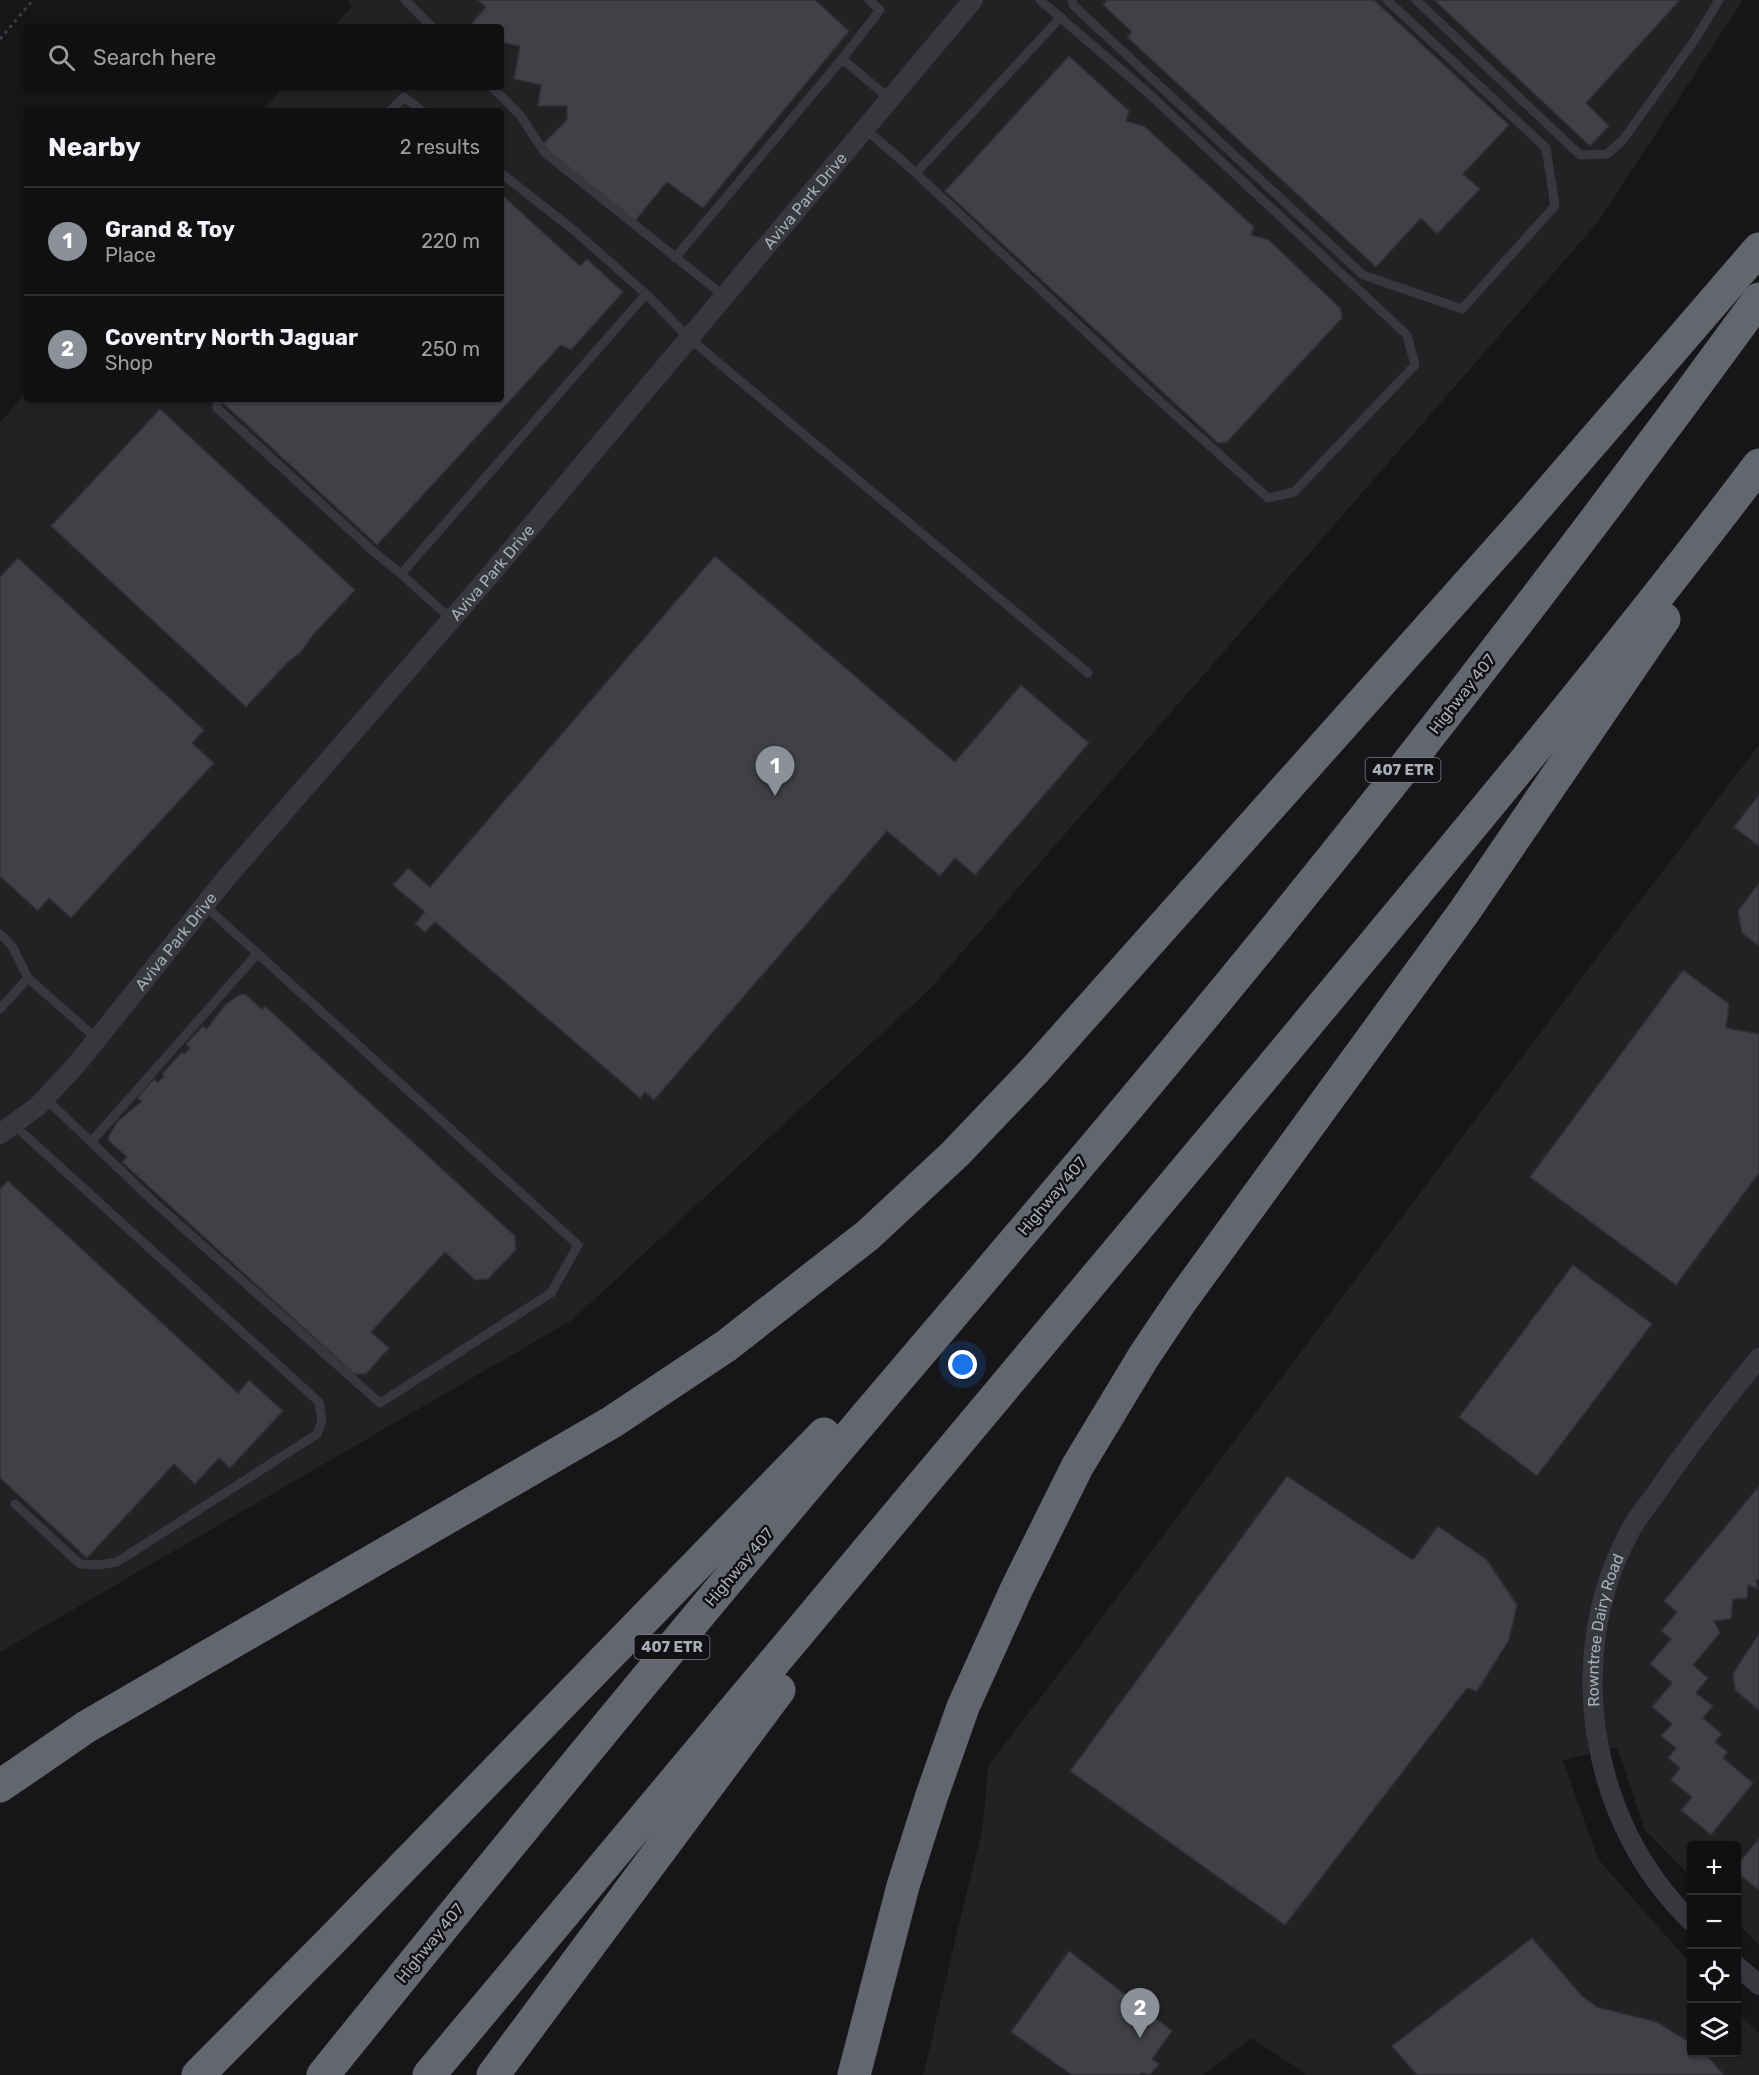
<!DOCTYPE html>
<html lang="en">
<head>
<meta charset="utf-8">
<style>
	:root { --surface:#101012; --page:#1e1e20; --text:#f1f3f6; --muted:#9c9d9f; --line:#303032; --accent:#8c9099 }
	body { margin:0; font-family:Rubik,sans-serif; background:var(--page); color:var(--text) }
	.controls { position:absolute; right:18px; bottom:18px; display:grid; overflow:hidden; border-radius:6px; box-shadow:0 2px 4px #0004 }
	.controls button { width:54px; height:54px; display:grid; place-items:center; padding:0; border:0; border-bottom:2px solid var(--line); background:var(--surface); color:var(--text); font:30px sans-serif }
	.you { position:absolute; left:963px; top:1365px; width:21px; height:21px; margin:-15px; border:4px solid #fff; border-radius:50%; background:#1a73e8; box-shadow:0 0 0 9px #1a73e833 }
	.badge { display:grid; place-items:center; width:39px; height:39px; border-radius:50%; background:var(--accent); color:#fff; font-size:20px; font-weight:700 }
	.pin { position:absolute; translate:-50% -50px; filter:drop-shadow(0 2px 3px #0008) }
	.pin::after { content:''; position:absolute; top:32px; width:21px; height:18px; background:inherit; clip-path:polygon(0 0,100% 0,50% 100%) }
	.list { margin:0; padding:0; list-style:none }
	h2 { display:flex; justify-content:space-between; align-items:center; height:78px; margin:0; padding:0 24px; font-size:26px }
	h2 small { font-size:20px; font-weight:400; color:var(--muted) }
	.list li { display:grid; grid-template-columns:39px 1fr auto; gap:18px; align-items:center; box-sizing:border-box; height:108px; padding:0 24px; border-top:2px solid var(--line) }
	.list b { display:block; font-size:22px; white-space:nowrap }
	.list p { margin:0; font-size:20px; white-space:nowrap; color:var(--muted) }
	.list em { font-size:20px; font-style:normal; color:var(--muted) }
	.icon { flex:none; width:33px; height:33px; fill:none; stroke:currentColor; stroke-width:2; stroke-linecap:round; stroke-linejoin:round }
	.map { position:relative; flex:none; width:1759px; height:2075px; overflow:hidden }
	.search { position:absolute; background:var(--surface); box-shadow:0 2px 4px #0004; left:24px; top:24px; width:480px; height:66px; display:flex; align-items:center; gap:15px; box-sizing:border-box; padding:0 21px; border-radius:6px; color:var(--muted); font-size:22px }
	.panel { position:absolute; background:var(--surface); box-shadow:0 2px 4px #0004; left:24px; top:108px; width:480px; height:294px; border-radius:6px }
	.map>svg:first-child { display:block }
	.built { fill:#222225 }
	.building { fill:#404145; stroke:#303034; stroke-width:1.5 }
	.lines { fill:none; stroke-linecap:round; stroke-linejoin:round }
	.path { stroke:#3d3f44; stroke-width:3; stroke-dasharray:3 4.5; stroke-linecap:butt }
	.lane { stroke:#37383d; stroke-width:9 }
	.street { stroke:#37383d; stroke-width:20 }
	.highway { stroke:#63666e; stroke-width:33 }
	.labels { text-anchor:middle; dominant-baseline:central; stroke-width:5; stroke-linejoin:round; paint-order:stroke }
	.shield { fill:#111113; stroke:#7b7e86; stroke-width:1.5 }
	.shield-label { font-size:15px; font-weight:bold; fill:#a8adb8 }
	.street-label { font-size:16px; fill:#a8adb8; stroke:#111113 }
</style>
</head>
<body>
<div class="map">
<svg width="1759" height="2075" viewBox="0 0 1759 2075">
	<rect width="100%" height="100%" fill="#161618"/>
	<g class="built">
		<polygon points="348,0 1743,0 1598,222 930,989 572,1320 0,1652 0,423 27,391 27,399 501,399 501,111 263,111 284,87 501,87 501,27 334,27 351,7"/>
		<polygon points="1759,745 1759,1945 1737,1922 1736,1846 1692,1846 1691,1877 1645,1830 1617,1747 1563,1760 1598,1859 1691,1964 1692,2052 1736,2052 1737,2012 1759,2033 1759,2075 1308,2075 1251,2038 1203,2075 923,2075 983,1825 988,1766 1125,1587 1614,935"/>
	</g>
	<g class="building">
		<polygon points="478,0 815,0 849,31 703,208 667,182 634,222 542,145 567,120 567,106 538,106 541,85 514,79 520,46 501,42 501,27 469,27 486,7"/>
		<polygon points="1107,0 1374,0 1509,125 1463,174 1480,189 1437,234 1421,218 1376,267 1127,37 1132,32 1103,5"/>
		<polygon points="1434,0 1680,0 1586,103 1609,126 1590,146"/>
		<polygon points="1069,56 1129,111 1126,121 1144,126 1254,227 1251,235 1269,240 1341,309 1342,318 1227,442 1218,443 945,191"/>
		<polygon points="501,194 580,266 587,259 623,292 571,350 561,345 377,545 222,402 225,399 501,399"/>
		<polygon points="160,409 355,590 313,635 301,652 287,663 246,707 51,526"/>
		<polygon points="715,556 955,762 1021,685 1089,743 975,875 955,858 940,876 887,831 654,1100 645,1092 640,1098 435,922 425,932 415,924 425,912 393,885 408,868 430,887"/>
		<polygon points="18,558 204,730 192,743 214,763 71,918 49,898 38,911 0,876 0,577"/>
		<polygon points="1759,795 1759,846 1734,827"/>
		<polygon points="1759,883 1759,946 1742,933 1738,911"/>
		<polygon points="1683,970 1729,1004 1726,1028 1759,1034 1759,1173 1676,1285 1530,1177"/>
		<polygon points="245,994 262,1009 265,1006 515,1236 516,1250 488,1279 475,1280 445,1252 371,1332 389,1348 366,1374 354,1374 122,1162 127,1157 109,1141 108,1137 118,1121 142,1101 137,1098 154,1079 158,1083 164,1076 162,1074 182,1052 184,1054 190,1048 186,1044 203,1026 207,1029 225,1005 239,995"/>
		<polygon points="8,1181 238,1393 249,1380 283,1411 230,1468 219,1458 195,1484 174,1464 87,1558 0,1478 0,1189"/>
		<polygon points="1573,1265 1652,1324 1537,1476 1459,1417"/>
		<polygon points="1287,1476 1413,1560 1438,1526 1487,1560 1517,1605 1509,1640 1477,1691 1467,1688 1285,1925 1070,1771"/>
		<polygon points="1759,1486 1759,1579 1756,1580 1758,1589 1748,1585 1747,1598 1733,1599 1731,1619 1714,1621 1720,1633 1693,1665 1708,1678 1696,1693 1713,1706 1703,1718 1722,1734 1715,1742 1728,1752 1723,1758 1753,1783 1711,1835 1681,1810 1692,1797 1671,1780 1680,1768 1668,1758 1676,1748 1661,1736 1672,1724 1652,1707 1672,1683 1650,1664 1671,1639 1661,1631 1677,1612 1664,1601"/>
		<polygon points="1759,1634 1759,1710 1735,1690 1733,1673"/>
		<polygon points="1759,1839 1759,1890 1736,1872 1736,1866"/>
		<polygon points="1532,1938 1582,1996 1597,2007 1657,2022 1692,2044 1692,2052 1706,2054 1724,2075 1417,2075 1392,2046"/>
		<polygon points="1069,1951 1172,2031 1152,2059 1159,2064 1150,2075 1141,2073 1140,2075 1072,2075 1011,2032"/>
	</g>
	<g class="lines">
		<polyline class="path" points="0,39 33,0"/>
		<g class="lane">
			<polyline points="405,0 432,27"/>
			<polyline points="1072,0 1073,5 1363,275 1462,309 1555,206 1546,148 1387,0"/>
			<polyline points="1416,0 1580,155 1607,154 1623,140 1696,38 1719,0"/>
			<polyline points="842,59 890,99"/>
			<polyline points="492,87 520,115 545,153 724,296"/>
			<polyline points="390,111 404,97 422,111"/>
			<polyline points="865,129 906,164 1161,402 1268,498 1294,492 1415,365 1407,335 1147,92 1040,0"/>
			<polyline points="501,173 576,232 646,294"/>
			<polyline points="916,173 1061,17"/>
			<polyline points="675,258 842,59 880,10 869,0"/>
			<polyline points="218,399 217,408 374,552 401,574"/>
			<polyline points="451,619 401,574 646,294 689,338 1088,673"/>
			<polyline points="0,934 12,946 28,978 97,1039"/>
			<polyline points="0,1009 28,978"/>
			<polyline points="45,1098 154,1202 380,1403 551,1293 578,1245 204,905"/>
			<polyline points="14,1125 319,1402 322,1421 317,1434 117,1562 98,1565 80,1564 15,1504"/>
			<polyline points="91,1142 258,953"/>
		</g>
		<g class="street">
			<path id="s1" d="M0,1134L38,1106L77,1064L227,877L485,581L973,0"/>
			<path id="s2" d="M1692,1922C1590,1825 1562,1657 1629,1533C1636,1518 1648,1505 1657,1492C1688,1446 1724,1401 1759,1358"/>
			<polyline points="1736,1965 1759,1985"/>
		</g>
		<g class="highway">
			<polyline points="0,1786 86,1727 612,1422 726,1346 868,1235 955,1154 1036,1069 1527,518 1759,249"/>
			<polyline points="198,2075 333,1939 824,1434"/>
			<path d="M323,2075C479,1882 636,1689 796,1499C952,1314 1110,1132 1262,945C1434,734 1599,519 1759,299"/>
			<path d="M429,2075C709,1739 991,1405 1270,1069C1436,869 1603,671 1759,465"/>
			<polyline points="493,2075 779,1690"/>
			<polyline points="854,2075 903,1886 931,1798 963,1707 1016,1590 1077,1467 1144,1356 1181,1301 1464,912 1664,619"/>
		</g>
	</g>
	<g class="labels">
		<g class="shield">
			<rect x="1365.5" y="758" width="75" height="24" rx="4.5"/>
			<rect x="634.5" y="1635" width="75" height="24" rx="4.5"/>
		</g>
		<g class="shield-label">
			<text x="1403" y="770">407 ETR</text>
			<text x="672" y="1647">407 ETR</text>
		</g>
		<g class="street-label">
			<text stroke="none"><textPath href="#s1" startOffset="1234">Aviva Park Drive</textPath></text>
			<text stroke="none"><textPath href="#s1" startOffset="748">Aviva Park Drive</textPath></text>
			<text transform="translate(1462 694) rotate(-52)">Highway 407</text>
			<text stroke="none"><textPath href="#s1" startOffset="262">Aviva Park Drive</textPath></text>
			<text transform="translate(1052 1196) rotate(-50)">Highway 407</text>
			<text transform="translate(739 1567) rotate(-50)">Highway 407</text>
			<text stroke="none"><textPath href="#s2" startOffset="320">Rowntree Dairy Road</textPath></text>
			<text transform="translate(430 1943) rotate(-51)">Highway 407</text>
		</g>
	</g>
</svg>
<div class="controls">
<button>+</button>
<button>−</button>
<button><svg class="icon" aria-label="locate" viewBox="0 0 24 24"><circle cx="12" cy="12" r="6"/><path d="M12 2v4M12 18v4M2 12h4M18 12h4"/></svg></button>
<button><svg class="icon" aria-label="layers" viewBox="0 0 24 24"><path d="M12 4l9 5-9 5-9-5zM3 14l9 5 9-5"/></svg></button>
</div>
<div class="you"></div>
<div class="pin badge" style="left:775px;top:796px">1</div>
<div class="pin badge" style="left:1140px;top:2038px">2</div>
<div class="search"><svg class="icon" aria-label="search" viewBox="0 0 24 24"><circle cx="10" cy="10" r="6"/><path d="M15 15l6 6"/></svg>Search here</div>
<section class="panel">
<h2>Nearby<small>2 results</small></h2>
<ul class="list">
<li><span class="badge">1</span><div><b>Grand &amp; Toy</b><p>Place</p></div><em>220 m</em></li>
<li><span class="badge">2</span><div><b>Coventry North Jaguar</b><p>Shop</p></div><em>250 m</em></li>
</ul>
</section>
</div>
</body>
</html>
